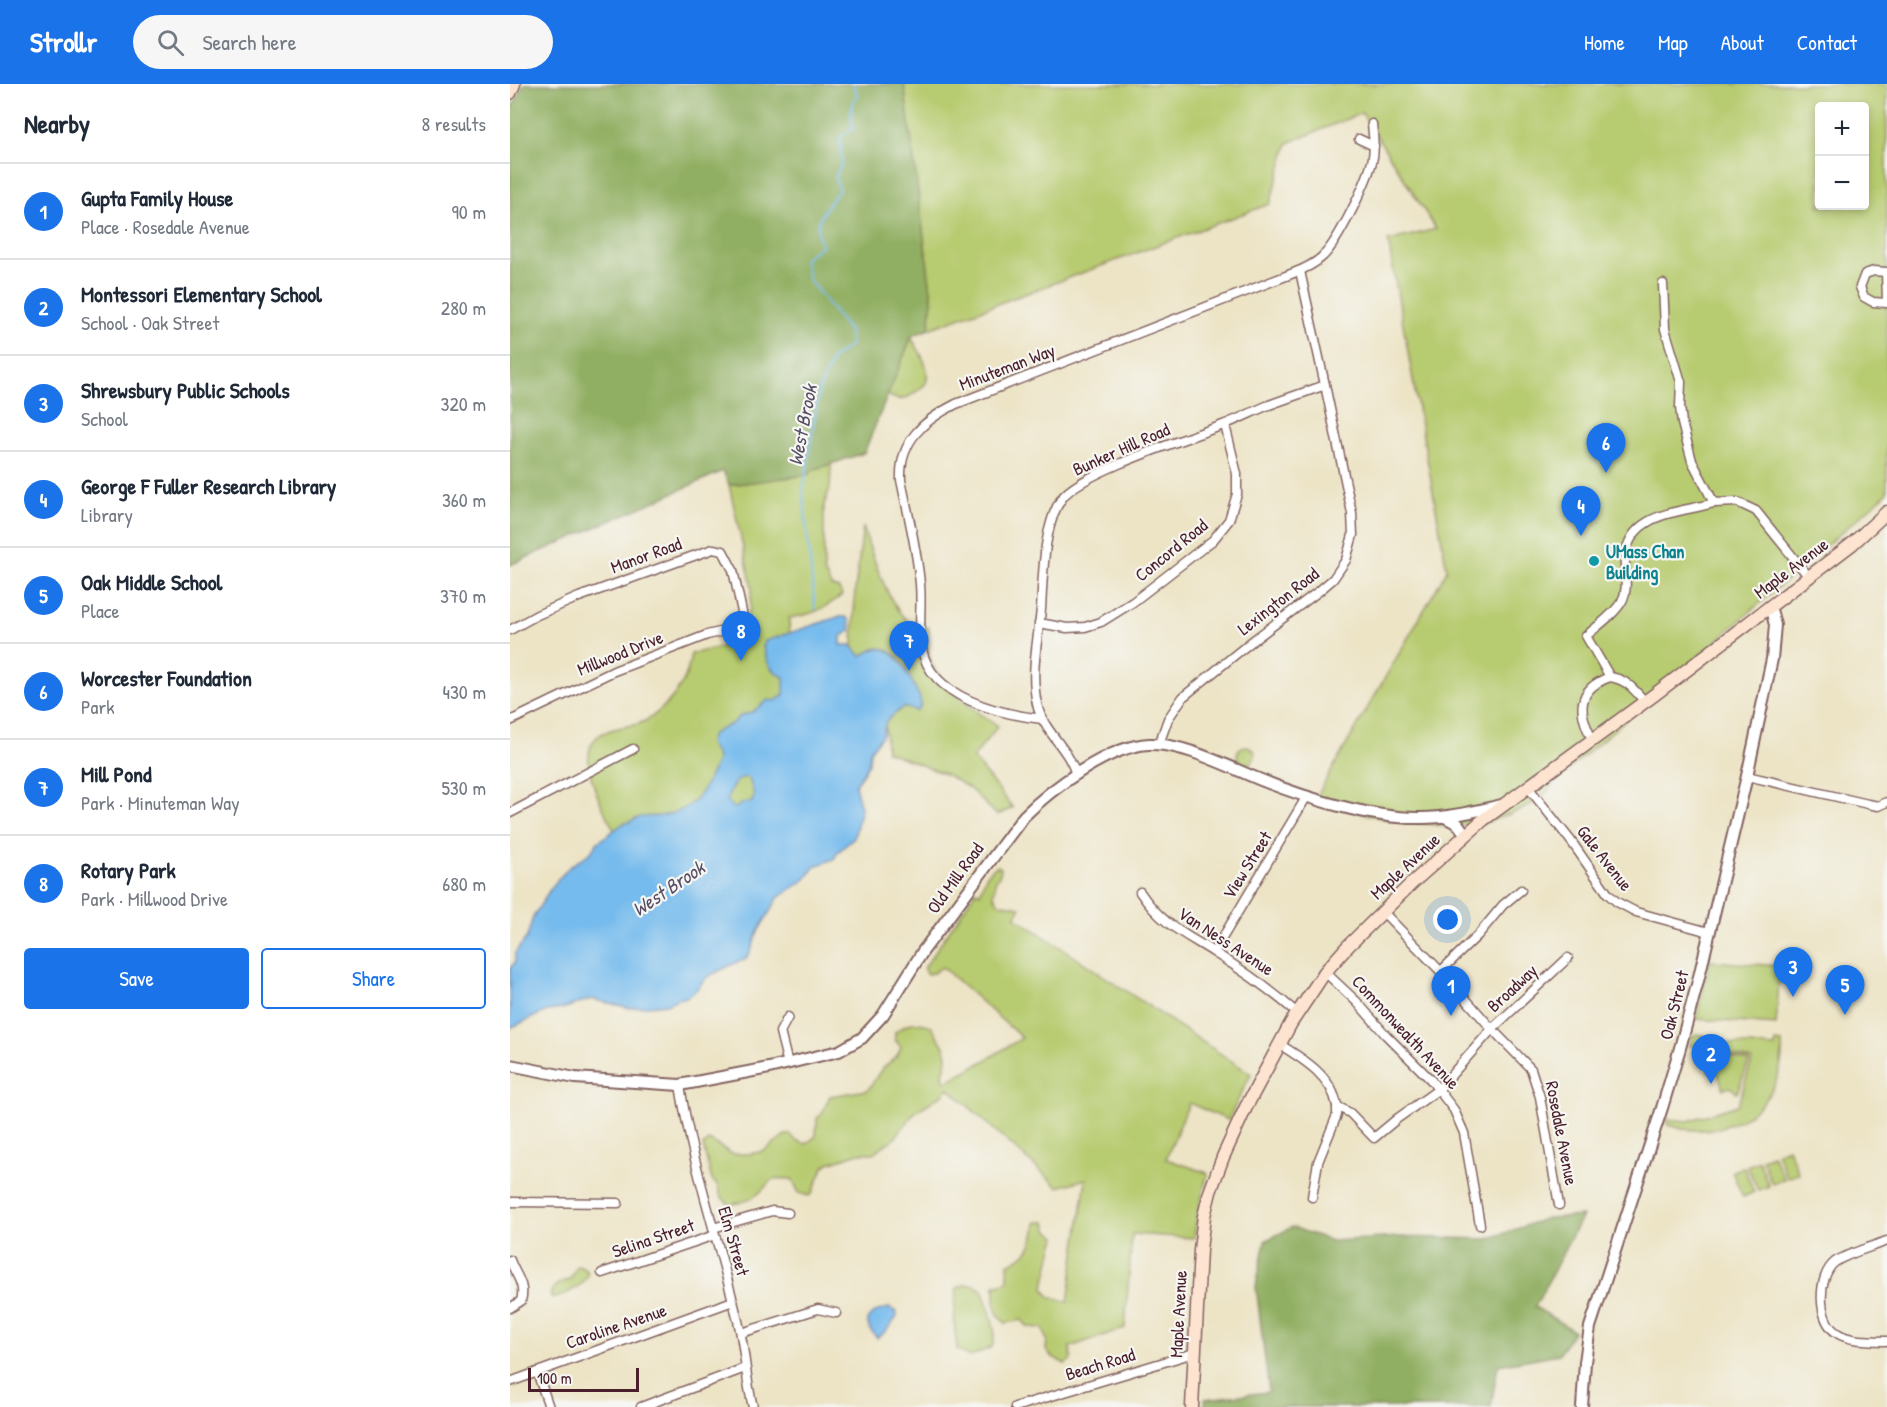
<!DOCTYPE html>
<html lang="en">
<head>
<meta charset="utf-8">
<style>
	:root { --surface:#fff; --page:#f6f6f7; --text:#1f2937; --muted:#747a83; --line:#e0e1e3; --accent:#1a73e8 }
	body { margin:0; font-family:"Patrick Hand",sans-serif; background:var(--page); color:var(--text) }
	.controls { position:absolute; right:18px; top:18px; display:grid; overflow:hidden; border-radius:6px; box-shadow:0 3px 9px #0003 }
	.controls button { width:54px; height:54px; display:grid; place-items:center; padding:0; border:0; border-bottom:2px solid var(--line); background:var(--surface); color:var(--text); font:30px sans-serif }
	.scale { position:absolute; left:18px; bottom:15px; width:111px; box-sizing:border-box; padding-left:6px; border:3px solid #4a1f2b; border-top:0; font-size:16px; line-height:21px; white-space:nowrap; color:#4a1f2b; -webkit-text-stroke:4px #f6f6f2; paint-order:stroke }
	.you { position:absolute; left:938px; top:836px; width:21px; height:21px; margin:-15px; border:4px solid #fff; border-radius:50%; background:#1a73e8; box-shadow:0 0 0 9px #1a73e833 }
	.badge { display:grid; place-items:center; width:39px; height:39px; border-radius:50%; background:var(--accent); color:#fff; font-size:20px; font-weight:700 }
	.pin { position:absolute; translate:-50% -50px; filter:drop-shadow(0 2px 3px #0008) }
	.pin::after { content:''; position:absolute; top:32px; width:21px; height:18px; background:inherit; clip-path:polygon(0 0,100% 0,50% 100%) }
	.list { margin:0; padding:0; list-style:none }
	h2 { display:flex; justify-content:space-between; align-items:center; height:78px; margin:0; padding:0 24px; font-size:26px }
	h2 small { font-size:20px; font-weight:400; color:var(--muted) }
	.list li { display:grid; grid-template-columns:39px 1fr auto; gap:18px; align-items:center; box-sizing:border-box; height:96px; padding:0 24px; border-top:2px solid var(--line) }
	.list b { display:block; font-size:22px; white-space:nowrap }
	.list p { margin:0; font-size:20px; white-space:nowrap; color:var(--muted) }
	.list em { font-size:20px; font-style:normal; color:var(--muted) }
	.actions { display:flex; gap:12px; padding:18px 24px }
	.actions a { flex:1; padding:14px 0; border:2px solid var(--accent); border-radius:6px; text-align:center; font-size:21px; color:var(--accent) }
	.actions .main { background:var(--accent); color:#fff }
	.icon { flex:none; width:33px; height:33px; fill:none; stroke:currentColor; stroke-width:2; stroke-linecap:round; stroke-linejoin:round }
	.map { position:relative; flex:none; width:1377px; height:1323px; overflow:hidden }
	header { display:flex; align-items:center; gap:36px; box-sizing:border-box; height:84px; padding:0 30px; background:var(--accent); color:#fff }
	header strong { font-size:28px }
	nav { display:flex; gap:33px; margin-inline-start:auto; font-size:21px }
	.search { width:420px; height:54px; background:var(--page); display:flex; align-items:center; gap:15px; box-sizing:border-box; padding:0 21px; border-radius:33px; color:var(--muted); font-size:22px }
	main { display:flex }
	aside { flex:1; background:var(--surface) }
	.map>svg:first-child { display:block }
	.green { fill:#b7cb6f; stroke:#80754d; stroke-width:1.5; fill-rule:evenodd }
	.forest { fill:#91af62; stroke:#6e6746; stroke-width:1.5 }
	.water { fill:#76bbed; stroke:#606d8c; stroke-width:1.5; fill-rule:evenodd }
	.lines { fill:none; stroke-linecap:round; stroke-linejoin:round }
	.stream { stroke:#76bbed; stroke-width:2 }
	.minor-casing { stroke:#836461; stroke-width:11 }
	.tertiary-casing { stroke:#836461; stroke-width:14 }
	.secondary-casing { stroke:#836461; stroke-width:15 }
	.minor { stroke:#fff; stroke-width:8 }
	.tertiary { stroke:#fff; stroke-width:10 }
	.secondary { stroke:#fde4d1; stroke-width:12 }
	.culture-dot { fill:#0f9aa8; stroke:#f6f6f2; stroke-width:2 }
	.labels { text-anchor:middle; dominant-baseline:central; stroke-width:4.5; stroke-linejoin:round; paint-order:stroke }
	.street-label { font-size:18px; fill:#4a1f2b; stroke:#f6f6f2 }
	.culture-label { font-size:18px; font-weight:bold; fill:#0d838f; stroke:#f6f6f2; text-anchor:start }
	.water-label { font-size:20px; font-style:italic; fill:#574e65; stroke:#f6f6f2 }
</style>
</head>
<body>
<header>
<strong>Strollr</strong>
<div class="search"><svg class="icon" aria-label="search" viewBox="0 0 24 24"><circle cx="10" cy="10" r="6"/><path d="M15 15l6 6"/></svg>Search here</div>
<nav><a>Home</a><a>Map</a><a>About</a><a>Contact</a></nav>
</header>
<main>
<aside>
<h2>Nearby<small>8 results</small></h2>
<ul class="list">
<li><span class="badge">1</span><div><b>Gupta Family House</b><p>Place · Rosedale Avenue</p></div><em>90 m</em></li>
<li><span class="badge">2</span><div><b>Montessori Elementary School</b><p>School · Oak Street</p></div><em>280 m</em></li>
<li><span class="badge">3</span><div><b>Shrewsbury Public Schools</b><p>School</p></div><em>320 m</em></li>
<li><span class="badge">4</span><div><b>George F Fuller Research Library</b><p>Library</p></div><em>360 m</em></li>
<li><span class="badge">5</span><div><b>Oak Middle School</b><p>Place</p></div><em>370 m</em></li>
<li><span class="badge">6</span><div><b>Worcester Foundation</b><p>Park</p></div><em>430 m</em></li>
<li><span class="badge">7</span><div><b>Mill Pond</b><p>Park · Minuteman Way</p></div><em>530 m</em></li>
<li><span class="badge">8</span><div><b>Rotary Park</b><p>Park · Millwood Drive</p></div><em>680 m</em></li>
</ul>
<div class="actions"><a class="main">Save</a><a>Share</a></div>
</aside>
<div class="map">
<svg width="1377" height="1323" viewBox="0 0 1377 1323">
	<rect width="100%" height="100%" fill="#f6f6f2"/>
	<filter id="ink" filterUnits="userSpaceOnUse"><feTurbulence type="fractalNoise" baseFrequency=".0167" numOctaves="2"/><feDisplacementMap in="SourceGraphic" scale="12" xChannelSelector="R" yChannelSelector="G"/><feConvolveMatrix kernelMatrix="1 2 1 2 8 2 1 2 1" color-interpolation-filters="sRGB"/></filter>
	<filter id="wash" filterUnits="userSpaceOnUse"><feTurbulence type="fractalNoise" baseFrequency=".008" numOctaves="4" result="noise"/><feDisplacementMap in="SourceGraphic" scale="24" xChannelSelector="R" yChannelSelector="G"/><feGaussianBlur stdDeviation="1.35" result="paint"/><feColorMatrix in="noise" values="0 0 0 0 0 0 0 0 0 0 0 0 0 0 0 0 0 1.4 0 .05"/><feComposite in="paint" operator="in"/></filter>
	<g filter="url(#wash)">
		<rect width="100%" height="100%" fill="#ede4c6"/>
		<g class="green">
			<path d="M394,0H1377V409L1045,697L1033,713L1011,726L977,738L942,743L875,735L804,717L937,486L878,157L926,145L852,29L778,59L760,120L419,245L422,216ZM1310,22H1354V122H1310Z"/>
			<path d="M390,237C399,251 421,279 417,296C416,303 405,308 400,312C389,318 385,315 375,309L322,366L320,404L314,421V487L321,502L329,505L332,511C315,525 301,531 279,534L282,610L238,692L253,733L104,746C93,726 67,676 85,655C94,645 114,643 128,640C147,634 171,607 177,588C179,582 180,575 181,570L214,562L226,554L240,525L242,503L219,401L249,397Z"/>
			<path d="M353,443C360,465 379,522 397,536C402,540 412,541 419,544C415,579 427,595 453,617C464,626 475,634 488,642L463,674L503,724L487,731L459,704L437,691L376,667L373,586L339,571L343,564L345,506Z"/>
			<circle cx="736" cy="671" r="9"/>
			<path d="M488,782L491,784L490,790L485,798L484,812L489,819L511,823L505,833L741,990L718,1036L679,1019L656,1075L698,1089L688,1127L684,1154L622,1150L615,1244L560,1263L562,1275L555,1280L541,1272L536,1266L537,1256L533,1244L518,1243L512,1236L496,1239C482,1230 485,1216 485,1201L493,1200L498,1196V1180C520,1170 524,1161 526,1138H536L538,1146L547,1153C541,1163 543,1166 540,1176C538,1186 535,1194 534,1205L540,1213L558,1218L576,1095L548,1103L438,1004L435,1009L405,1028L385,1054L363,1069H349L319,1079L313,1084L302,1110L299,1112L289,1109L282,1095C257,1093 265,1095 248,1110C241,1116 230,1119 220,1121L211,1113L207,1101L202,1096L193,1062L199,1056L222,1070H239L254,1067L275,1051H281L285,1056L296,1060L306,1052L307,1034L311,1031L320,1012L358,1006L371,986L387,972L391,963L385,956V948C400,938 403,936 421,942C426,951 437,963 437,974C437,984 430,986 435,998L476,976L512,954L432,883L424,889L416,890L414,884L466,807L470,809C474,797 476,787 488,782Z"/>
			<polygon points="1200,877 1270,882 1266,941 1186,935"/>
			<path d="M1186,950L1193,951L1197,958L1265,963L1266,958L1272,959C1276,1023 1216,1060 1158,1041L1156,1035L1178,1037L1228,1021L1242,976L1180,962L1181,953Z"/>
			<polygon points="1206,970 1239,977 1227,1009 1220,1003 1213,1005 1207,986 1198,987"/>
			<polygon points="1278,1064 1289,1089 1277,1094 1267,1069"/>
			<polygon points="1263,1071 1274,1095 1262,1100 1252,1075"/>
			<polygon points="1249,1077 1259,1102 1248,1106 1237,1082"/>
			<polygon points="1234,1083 1244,1108 1233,1113 1222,1088"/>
			<path d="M67,1182C96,1186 59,1214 41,1214C39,1202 50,1198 60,1196Z"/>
			<path d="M454,1201H464L472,1206C478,1223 489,1245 482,1263L459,1273L447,1265C444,1245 443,1224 447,1204Z"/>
		</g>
		<g class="forest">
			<polygon points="14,0 394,0 422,216 419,245 402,252 354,369 303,386 298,391 219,401 213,387 0,481 0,28"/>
			<polygon points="1072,1132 1025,1223 1064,1247 1049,1270 988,1281 981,1323 695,1323 695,1315 759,1308 746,1202 755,1157 782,1143 822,1157 891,1153 978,1155 1037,1134"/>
		</g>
		<g class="water">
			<path d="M328,533H336L339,536L341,546L331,553V561H341L351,572C355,570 360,567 364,565C389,559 401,597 410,614L411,621L407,627L393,623L376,637L372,652L360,667L359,679L345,701L351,724L344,754L328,768L324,775L305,782L296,795L268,814L247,849L242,865L235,876L227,878L197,893L185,907L177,913L167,915L157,920L120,924L81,915L52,925L37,927L0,944V885L5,878V869L17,853L23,833L41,804L58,784L81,768L88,758L114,739C121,739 125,734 131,733C137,732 144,733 150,732C185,728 194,706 207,677V673L199,659L202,650L223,639L230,632L242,628L258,616L265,617L274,611V593C257,585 258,579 253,563L255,557ZM236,693L239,694L244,711L242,718L233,719L226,724L221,722L217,715C221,705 225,694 236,693Z"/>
			<path d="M379,1224L386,1228L387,1233L376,1247L367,1254C350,1237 358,1228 379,1224Z"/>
		</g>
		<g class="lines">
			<path class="stream" d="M305,525L293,408L309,306L323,274L341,261L339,247L299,196L294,175L312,161C300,137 316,125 329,106L325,94L332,79L330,53L343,45L341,25L347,10L343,0"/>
		</g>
	</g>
	<g filter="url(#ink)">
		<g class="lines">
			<defs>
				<g id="minor">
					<polyline points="849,55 864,62"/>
					<polyline points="1153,200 1155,245 1171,298 1170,323 1172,339 1182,377 1204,419 1227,418 1246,427 1299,493"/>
					<polyline points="1377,215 1376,188 1364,187 1355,190 1350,203 1354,213 1363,218 1377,219"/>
					<polyline points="529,539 557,544 575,543 591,538 623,518 703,456 719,436 727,410 727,390 715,341"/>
					<polyline points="0,546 27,531 69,513 203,465 213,467 223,486 235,542 197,551 104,587 0,637"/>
					<path d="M1100,593L1076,552C1087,542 1104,531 1112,517C1119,504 1114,489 1115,476C1118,428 1169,429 1204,419"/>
					<path d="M532,635C490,630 421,614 412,565C408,544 412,522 410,500C407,465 398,430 391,396C389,357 414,336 446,320L781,190C792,186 804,181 813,172C828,158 860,93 863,73C865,62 863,51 862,40"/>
					<path d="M1082,655C1068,628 1066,605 1100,593C1116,595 1125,606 1135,618"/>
					<polyline points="649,660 658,635 673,613 741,558 809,507 823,495 836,476 843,451 842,429 815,301"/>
					<path d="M566,691C559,664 533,648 527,620C520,588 528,557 531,525C533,493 533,441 552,414C571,388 679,354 713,341C729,335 744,327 759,321C778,314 796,308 815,301L790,187"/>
					<polyline points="1237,692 1358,720 1368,722 1377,718"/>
					<polyline points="1018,703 1061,757 1098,810 1107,818 1126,828 1199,848"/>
					<polyline points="0,729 123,665"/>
					<path d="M630,808C651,840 675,850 705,869C734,887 762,907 787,929"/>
					<polyline points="872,827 940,897 982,945 1021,985 1030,1013 1049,1121"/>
					<polyline points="704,868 797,712"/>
					<polyline points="931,887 968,851 993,821 1011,806"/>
					<polyline points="815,888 847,918 875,950 921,996 944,1026 954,1049 970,1141"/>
					<path d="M769,960C793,975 822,992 827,1022L840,1029L864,1054L888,1034L929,1005L982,945L1058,874"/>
					<polyline points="278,980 270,948 278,933"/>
					<path d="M170,1001C182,1080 208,1155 227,1233C235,1262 235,1293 243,1323"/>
					<polyline points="802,1113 808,1078 827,1031 827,1022"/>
					<polyline points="0,1118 108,1119"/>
					<polyline points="203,1144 262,1127 278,1129"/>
					<path d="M1377,1157C1364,1162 1336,1170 1325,1178C1307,1192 1307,1237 1327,1249C1340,1258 1362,1256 1377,1257"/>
					<path d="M0,1176C5,1191 16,1200 11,1217L0,1224"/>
					<polyline points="92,1189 205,1151"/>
					<polyline points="231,1249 308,1225 326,1229"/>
					<polyline points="27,1288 39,1323"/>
					<polyline points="0,1298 223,1217"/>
					<polyline points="131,1323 235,1284"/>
					<polyline points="505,1323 684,1269"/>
				</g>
				<g id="tertiary">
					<polyline points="935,733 948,740 956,751"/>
					<path d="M0,981L65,994L170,1001L259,984L329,967L352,954L373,931L413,867L514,732C542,704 599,662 639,660C671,658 721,684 751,696C796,714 863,735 911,734C939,734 965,727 992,721"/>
					<polyline points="1072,1323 1075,1278 1080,1243 1152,1024 1170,964 1188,897 1237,692 1262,575 1265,541 1260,522"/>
				</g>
				<g id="secondary">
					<polyline points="0,9 4,0"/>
					<polyline points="682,1323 690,1166 694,1132 700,1108 713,1073 736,1023 781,939 815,888 838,862 902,799 973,736 1144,611 1342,460 1377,428"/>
				</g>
			</defs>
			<use href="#minor" class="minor-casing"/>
			<use href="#tertiary" class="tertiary-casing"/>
			<use href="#secondary" class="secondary-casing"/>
			<use href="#minor" class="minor"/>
			<use href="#tertiary" class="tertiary"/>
			<use href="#secondary" class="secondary"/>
		</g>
	</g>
	<circle class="culture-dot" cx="1084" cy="477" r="6"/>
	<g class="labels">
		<g class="street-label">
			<text transform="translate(497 283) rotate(-21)">Minuteman Way</text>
			<text transform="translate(611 365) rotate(-24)">Bunker Hill Road</text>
			<text transform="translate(661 466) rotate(-39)">Concord Road</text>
			<text transform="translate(136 471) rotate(-20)">Manor Road</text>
			<text transform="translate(1281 484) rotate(-37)">Maple Avenue</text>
			<text transform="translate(768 517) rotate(-38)">Lexington Road</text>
			<text transform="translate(110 569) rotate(-22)">Millwood Drive</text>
			<text transform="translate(1095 774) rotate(52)">Gale Avenue</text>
			<text transform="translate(737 781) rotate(-58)">View Street</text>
			<text transform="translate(895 782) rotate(-43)">Maple Avenue</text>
			<text transform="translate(445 794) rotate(-54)">Old Mill Road</text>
			<text transform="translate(716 857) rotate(33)">Van Ness Avenue</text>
			<text transform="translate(1002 904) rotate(-43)">Broadway</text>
			<text transform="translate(1164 921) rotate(-76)">Oak Street</text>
			<text transform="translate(896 948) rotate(47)">Commonwealth Avenue</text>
			<text transform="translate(1052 1049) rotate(79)">Rosedale Avenue</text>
			<text transform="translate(143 1154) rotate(-19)">Selina Street</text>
			<text transform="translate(224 1157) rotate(74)">Elm Street</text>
			<text transform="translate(668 1230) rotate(-87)">Maple Avenue</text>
			<text transform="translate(106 1242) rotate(-19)">Caroline Avenue</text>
			<text transform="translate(590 1280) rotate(-17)">Beach Road</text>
		</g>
		<g class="culture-label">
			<text x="1096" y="467">UMass Chan<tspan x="1096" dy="21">Building</tspan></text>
		</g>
		<g class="water-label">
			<text transform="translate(292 341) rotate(-79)">West Brook</text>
			<text transform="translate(158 804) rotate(-34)">West Brook</text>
		</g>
	</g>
</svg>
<div class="controls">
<button>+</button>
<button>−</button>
</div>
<div class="scale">100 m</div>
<div class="you"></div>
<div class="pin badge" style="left:941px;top:932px">1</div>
<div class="pin badge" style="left:1201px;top:1000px">2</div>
<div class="pin badge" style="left:1283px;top:913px">3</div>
<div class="pin badge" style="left:1071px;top:452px">4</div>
<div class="pin badge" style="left:1335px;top:931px">5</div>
<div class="pin badge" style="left:1096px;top:389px">6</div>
<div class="pin badge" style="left:399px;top:587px">7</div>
<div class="pin badge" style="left:231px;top:577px">8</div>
</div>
</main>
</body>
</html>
